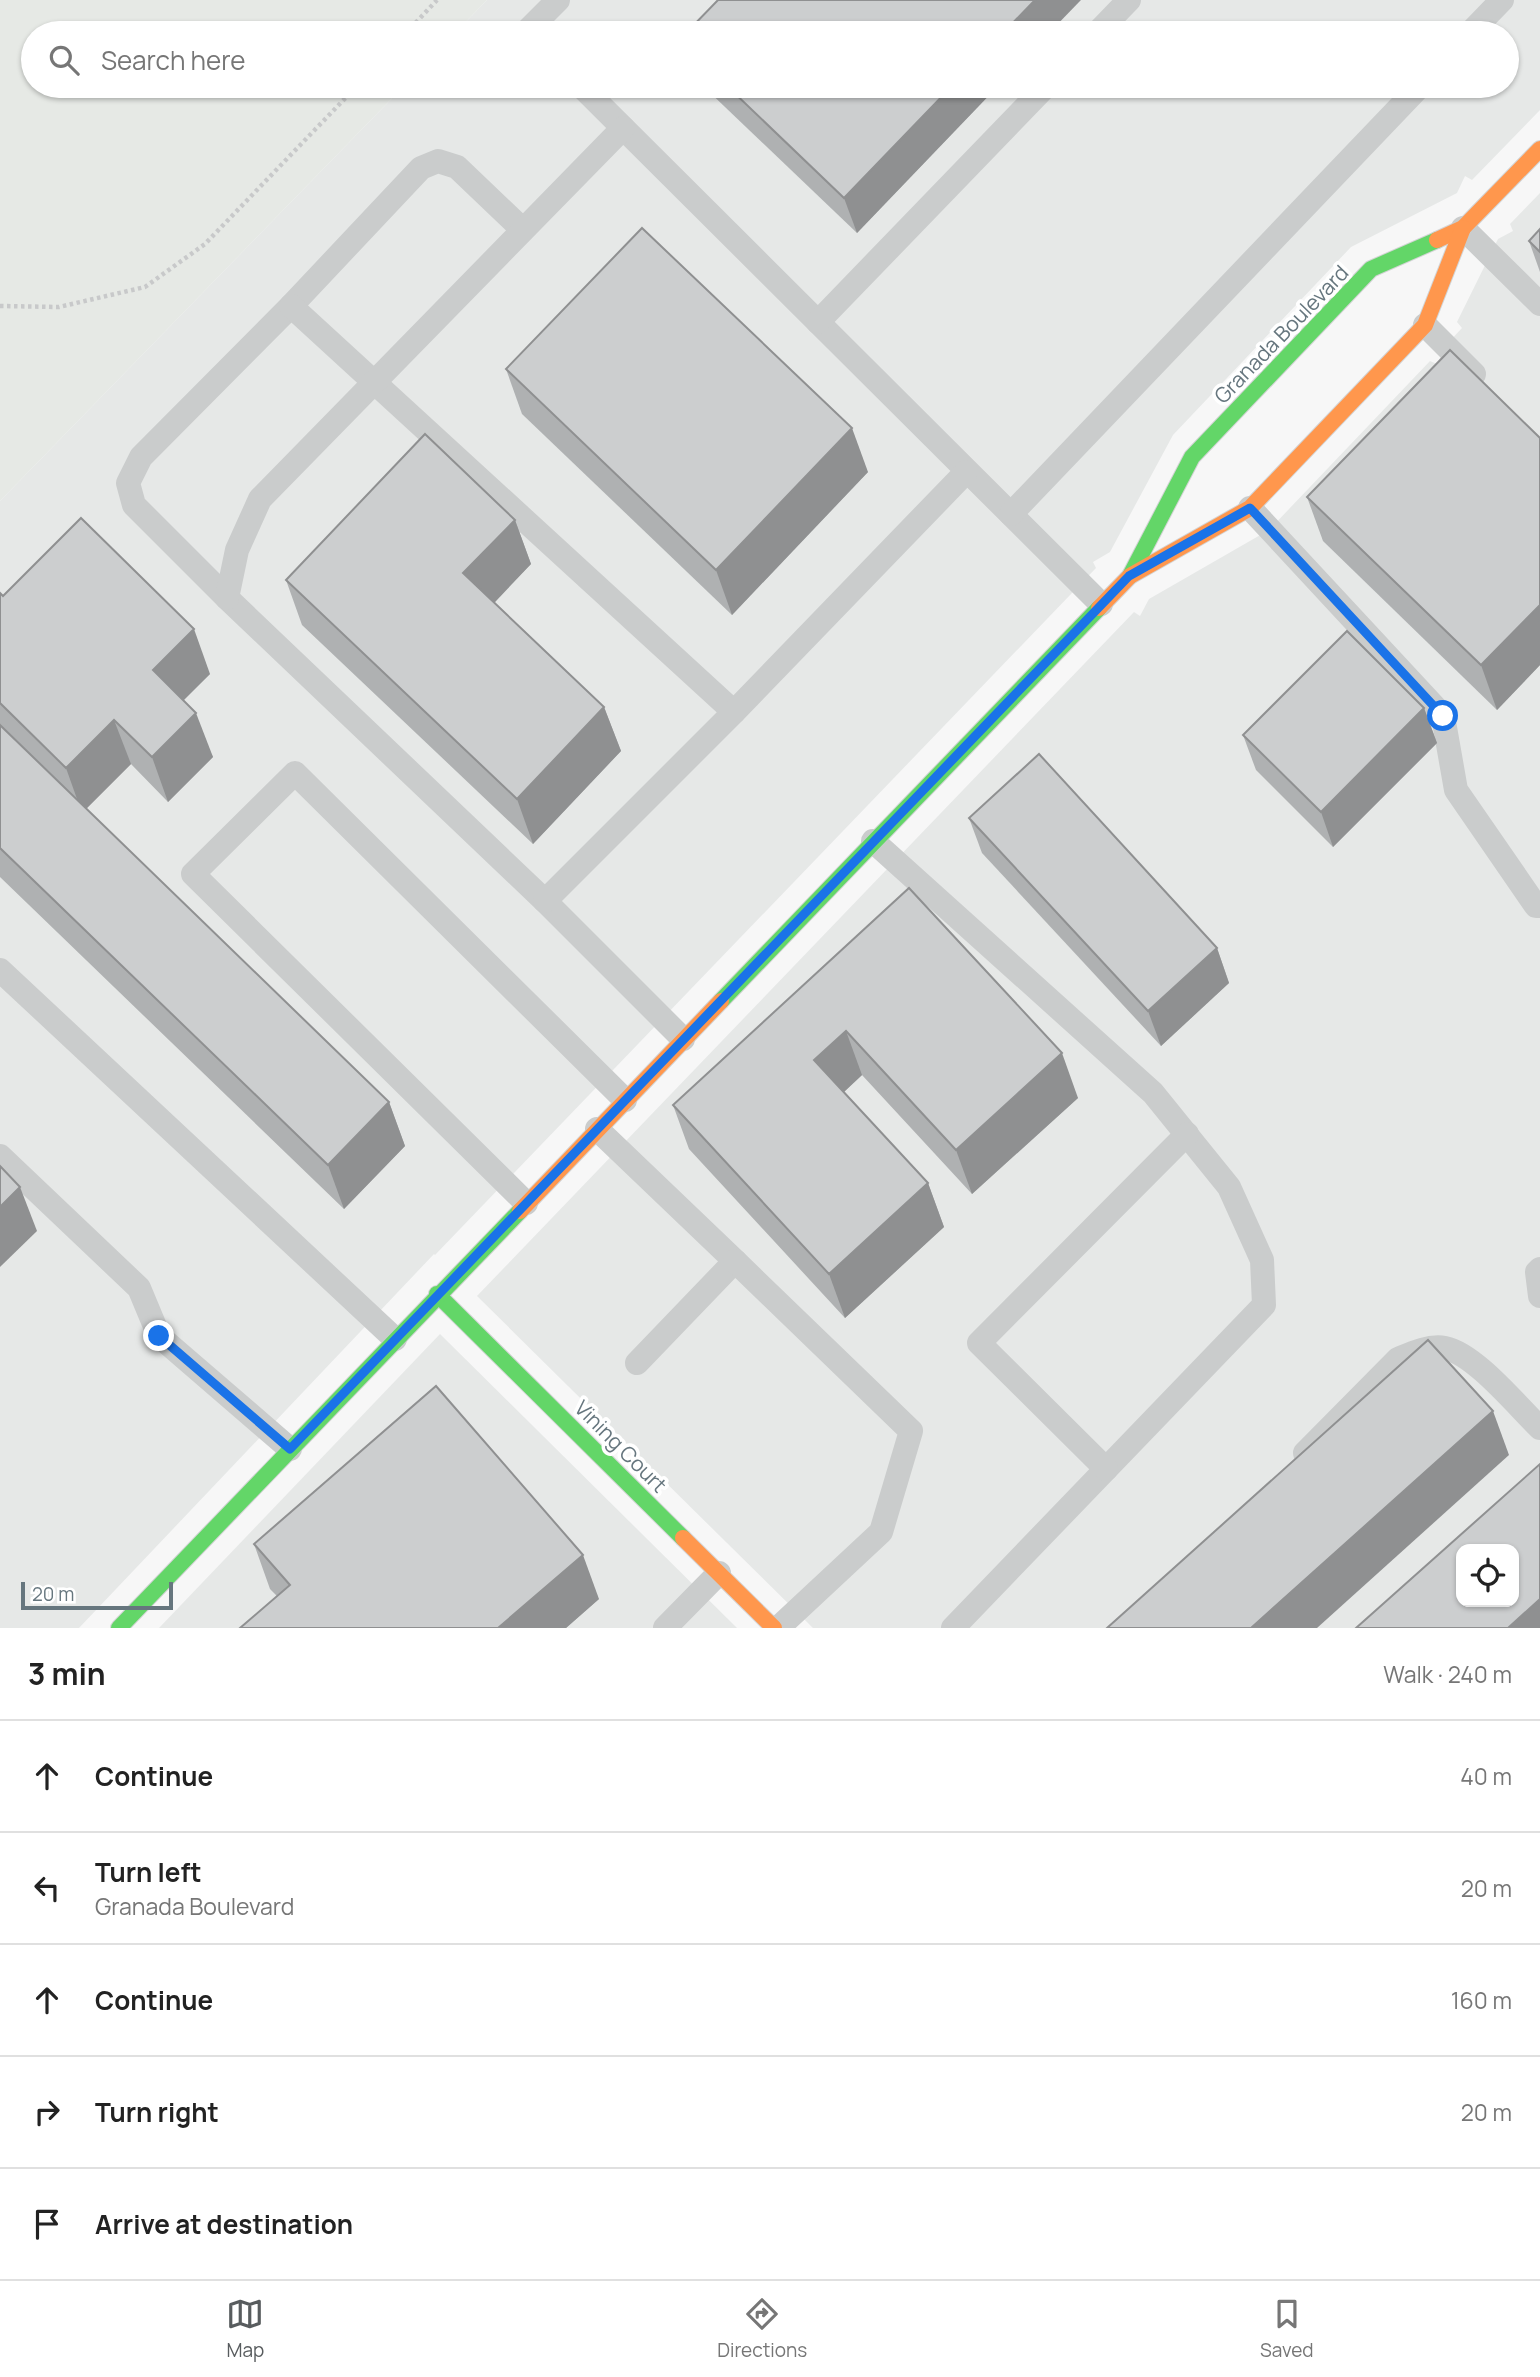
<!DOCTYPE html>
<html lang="en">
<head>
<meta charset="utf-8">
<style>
	:root { --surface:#fff; --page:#f6f6f6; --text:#222; --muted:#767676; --line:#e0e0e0; --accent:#585c5e }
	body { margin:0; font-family:Manrope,sans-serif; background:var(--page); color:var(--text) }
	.controls { position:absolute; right:21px; bottom:21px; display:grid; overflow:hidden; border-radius:14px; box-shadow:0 2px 5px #0004 }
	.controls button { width:63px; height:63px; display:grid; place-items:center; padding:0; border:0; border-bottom:2px solid var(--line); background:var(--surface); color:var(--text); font:35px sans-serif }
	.scale { position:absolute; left:21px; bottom:18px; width:152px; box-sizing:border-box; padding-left:7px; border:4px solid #66767e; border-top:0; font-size:19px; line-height:24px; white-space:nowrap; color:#66767e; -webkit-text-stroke:5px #fff; paint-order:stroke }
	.stop { position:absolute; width:21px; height:21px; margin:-16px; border:5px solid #1a73e8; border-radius:50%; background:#fff }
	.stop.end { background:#1a73e8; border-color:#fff; box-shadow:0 2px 7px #0008 }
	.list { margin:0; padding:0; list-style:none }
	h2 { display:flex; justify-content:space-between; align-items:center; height:91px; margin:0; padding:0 28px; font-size:30px }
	h2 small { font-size:23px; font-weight:400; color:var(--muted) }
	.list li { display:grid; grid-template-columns:46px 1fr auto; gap:21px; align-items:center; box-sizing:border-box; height:112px; padding:0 28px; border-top:2px solid var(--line) }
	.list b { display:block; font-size:26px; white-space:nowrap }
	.list p { margin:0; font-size:23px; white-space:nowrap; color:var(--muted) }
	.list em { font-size:23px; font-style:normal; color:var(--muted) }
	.icon { flex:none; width:38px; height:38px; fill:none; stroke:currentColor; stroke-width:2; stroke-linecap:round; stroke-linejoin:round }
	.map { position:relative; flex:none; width:1540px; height:1628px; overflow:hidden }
	.search { position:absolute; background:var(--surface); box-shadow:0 2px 5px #0004; left:21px; right:21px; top:21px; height:77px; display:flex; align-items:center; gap:18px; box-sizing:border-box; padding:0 24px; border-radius:38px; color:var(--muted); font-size:26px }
	.sheet { height:651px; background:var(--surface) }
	nav { display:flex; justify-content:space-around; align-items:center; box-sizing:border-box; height:98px; border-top:2px solid var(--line); background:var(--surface); font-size:19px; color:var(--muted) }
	nav a { display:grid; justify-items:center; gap:4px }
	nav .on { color:var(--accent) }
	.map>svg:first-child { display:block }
	.built { fill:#e6e8e7; fill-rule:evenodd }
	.green { fill:#e6e9e5 }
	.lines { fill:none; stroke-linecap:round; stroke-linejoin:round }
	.fast-casing { stroke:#d3d4d5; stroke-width:18 }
	.slow-casing { stroke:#d3d4d5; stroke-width:18 }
	.path { stroke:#c8c9ca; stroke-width:4.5; stroke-dasharray:3.5 3.5; stroke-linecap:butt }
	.lane { stroke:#cacccc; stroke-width:24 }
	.fast { stroke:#63d668; stroke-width:16 }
	.slow { stroke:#ff974d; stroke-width:16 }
	.wall { fill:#afb1b2 }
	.shaded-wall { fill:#8f9091 }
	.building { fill:#cccecf; stroke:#8f9091; stroke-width:2; fill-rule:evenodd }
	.route { stroke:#1a73e8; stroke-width:9 }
	.labels { text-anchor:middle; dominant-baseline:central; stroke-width:7; stroke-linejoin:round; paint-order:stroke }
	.street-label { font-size:21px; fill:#66767e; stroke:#fff }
</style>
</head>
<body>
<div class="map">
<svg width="1540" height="1628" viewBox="0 0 1540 1628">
	<rect width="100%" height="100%" fill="#f7f7f7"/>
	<g class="built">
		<polygon points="487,0 1540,0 1540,110 1472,180 1465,176 1457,193 1351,247 1173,435 1110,552 1093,562 1096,568 435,1255 434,1254 79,1628 0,1628 0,501 404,86 1507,86 1507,33 455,33"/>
		<path d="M1540,193V1628H813L477,1296L1134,612L1140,616L1149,599L1269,530L1430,361L1437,364L1447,344L1462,328L1457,322L1498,239L1513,231L1510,224ZM1461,1549H1514V1602H1461Z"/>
		<polygon points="440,1334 737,1628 159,1628"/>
	</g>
	<polygon class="green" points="0,0 487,0 455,33 33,33 33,86 404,86 0,501"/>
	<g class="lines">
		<defs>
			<g id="fast">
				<polyline points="1130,576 1192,457 1371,269 1437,240"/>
				<polyline points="721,1001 1099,608"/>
				<polyline points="437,1294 683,1538"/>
				<polyline points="119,1628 520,1211"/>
			</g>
			<g id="slow">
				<polyline points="1437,240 1463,228 1540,149"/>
				<polyline points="1099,608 1130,576 1250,508 1425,325 1463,228"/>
				<polyline points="520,1211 721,1001"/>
				<polyline points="683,1538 774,1628"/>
			</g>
		</defs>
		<use href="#fast" class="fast-casing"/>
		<use href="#slow" class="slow-casing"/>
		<g class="path">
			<polyline points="406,33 437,0"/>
			<polyline points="0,306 59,307 145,287 205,244 357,86"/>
		</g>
		<g class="lane">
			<polyline points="528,33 526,32 558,0"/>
			<polyline points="1097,33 1129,0"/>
			<polyline points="1470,33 1502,0"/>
			<polyline points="581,86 1101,604"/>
			<polyline points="1463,228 1540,304"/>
			<polyline points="522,229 457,167 438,161 421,168 291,306 141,457 128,483 134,505 227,598 545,901 683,1039"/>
			<polyline points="291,306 734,712"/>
			<polyline points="818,322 1046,86"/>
			<polyline points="1425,325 1474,374"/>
			<polyline points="1250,508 1443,716 1456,790 1536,906 1540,906"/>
			<polyline points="1011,514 1420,86"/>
			<polyline points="227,598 237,550 260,499 623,128"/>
			<polyline points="873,841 1153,1093 1229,1187 1262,1260 1264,1305 953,1628"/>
			<polyline points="545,901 734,712 966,472"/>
			<polyline points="0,970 395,1339"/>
			<polyline points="597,1129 735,1261 637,1363"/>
			<polyline points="0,1156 139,1288 159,1336 290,1449"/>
			<polyline points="526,1203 193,874 295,773 625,1100"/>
			<polyline points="735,1261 911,1431 881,1532 778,1628"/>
			<polyline points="1540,1269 1537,1272 1540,1296"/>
			<path d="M1305,1453L1398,1359C1412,1353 1429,1345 1445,1348C1475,1354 1517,1406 1540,1428"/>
			<polyline points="1106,1469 979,1343 1187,1134"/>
			<polyline points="665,1628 719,1573"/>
		</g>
		<use href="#fast" class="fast"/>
		<use href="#slow" class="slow"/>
	</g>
	<g class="wall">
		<polygon points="703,86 998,86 857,233"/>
		<polygon points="1540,229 1540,272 1529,241"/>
		<polygon points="506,369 868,472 732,615 522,414"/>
		<polygon points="1540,438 1540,665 1497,710 1323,541 1307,497"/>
		<polygon points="515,520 531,564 494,602 604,707 621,751 533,844 302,625 286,580"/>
		<polygon points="0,593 3,596 210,674 183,700 213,757 168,802 131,764 86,809 389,1102 405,1146 344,1209 0,877"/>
		<polygon points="1424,708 1437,743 1333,847 1256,770 1243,735"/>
		<polygon points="969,818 1217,948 1229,983 1161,1046 982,853"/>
		<polygon points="909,888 1078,1098 972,1194 862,1075 844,1092 928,1183 944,1227 845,1318 689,1149 673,1105"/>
		<polygon points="254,1544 599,1599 566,1628 240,1628 277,1596 270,1589"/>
	</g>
	<g class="shaded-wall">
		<polygon points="1035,0 1081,0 1049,33 1003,33"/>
		<polygon points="952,86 998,86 857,233 844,198"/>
		<polygon points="852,428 868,472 732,615 716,570"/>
		<polygon points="515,520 531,564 480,618 463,573"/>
		<polygon points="1540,605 1540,665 1497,710 1481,665"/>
		<polygon points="194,629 210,674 169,715 153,670"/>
		<polygon points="604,707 621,751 533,844 517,799"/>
		<polygon points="1424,708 1437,743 1333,847 1321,812"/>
		<polygon points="196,713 213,757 168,802 152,757"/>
		<polygon points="114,720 131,764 82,813 66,768"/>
		<polygon points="1217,948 1229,983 1161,1046 1148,1011"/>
		<polygon points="846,1031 862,1075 830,1105 814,1060"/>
		<polygon points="1062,1053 1078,1098 972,1194 956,1150"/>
		<polygon points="389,1102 405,1146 344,1209 328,1165"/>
		<polygon points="928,1183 944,1227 845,1318 829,1274"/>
		<polygon points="20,1187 37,1231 0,1267 0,1207"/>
		<polygon points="1493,1411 1509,1455 1317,1628 1251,1628"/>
		<polygon points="583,1555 599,1599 566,1628 498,1628"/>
		<polygon points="1540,1599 1540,1628 1508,1628"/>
	</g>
	<g class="building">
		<polygon points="718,0 1035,0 1003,33 686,33"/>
		<polygon points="727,86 952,86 844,198"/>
		<polygon points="642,228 852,428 716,570 506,369"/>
		<polygon points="1540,229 1540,252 1529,241"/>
		<polygon points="1450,350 1540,438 1540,605 1481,665 1307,497"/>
		<polygon points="425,434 515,520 463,573 604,707 517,799 286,580"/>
		<polygon points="81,518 194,629 153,670 196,713 152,757 114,720 66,768 0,703 0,593 3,596"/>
		<polygon points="1347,631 1424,708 1321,812 1243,735"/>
		<polygon points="0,725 389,1102 328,1165 0,848"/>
		<polygon points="1039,754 1217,948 1148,1011 969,818"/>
		<polygon points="909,888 1062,1053 956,1150 846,1031 814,1060 928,1183 829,1274 673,1105"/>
		<polygon points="0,1166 20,1187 0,1207"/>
		<polygon points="1428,1340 1493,1411 1251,1628 1107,1628"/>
		<polygon points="436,1386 583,1555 498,1628 240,1628 290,1585 254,1544"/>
		<path d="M1540,1464V1599L1508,1628H1356ZM1461,1549H1514V1602H1461Z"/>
	</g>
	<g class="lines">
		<polyline class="route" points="159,1336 290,1449 1129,576 1250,508 1443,716"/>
	</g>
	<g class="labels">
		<g class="street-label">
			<text transform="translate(1281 334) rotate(-46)">Granada Boulevard</text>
			<text transform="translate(621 1446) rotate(45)">Vining Court</text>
		</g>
	</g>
</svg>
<div class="controls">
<button><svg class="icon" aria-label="locate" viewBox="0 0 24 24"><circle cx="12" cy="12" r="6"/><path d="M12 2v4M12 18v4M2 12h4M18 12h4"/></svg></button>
</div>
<div class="scale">20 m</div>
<div class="stop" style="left:1443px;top:716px"></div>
<div class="stop end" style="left:159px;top:1336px"></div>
<div class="search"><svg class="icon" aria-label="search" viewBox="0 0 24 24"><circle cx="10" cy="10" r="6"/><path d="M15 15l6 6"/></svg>Search here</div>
</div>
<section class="sheet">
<h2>3 min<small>Walk · 240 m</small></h2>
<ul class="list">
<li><svg class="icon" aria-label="ahead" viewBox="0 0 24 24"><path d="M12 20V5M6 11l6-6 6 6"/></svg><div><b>Continue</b></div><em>40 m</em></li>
<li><svg class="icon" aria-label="left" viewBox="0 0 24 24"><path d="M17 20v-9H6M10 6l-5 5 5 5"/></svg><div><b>Turn left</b><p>Granada Boulevard</p></div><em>20 m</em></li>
<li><svg class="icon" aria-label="ahead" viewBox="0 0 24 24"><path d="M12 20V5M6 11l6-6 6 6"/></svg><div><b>Continue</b></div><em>160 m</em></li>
<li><svg class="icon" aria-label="right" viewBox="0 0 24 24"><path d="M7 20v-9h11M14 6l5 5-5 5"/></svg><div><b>Turn right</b></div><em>20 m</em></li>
<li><svg class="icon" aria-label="arrive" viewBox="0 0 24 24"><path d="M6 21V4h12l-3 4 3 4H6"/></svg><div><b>Arrive at destination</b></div></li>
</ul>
</section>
<nav>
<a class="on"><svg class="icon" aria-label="map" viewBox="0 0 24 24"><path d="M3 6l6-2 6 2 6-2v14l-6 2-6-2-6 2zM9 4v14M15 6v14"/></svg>Map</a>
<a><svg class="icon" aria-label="directions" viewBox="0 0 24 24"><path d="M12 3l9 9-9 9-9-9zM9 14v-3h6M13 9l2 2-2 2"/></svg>Directions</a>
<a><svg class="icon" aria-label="saved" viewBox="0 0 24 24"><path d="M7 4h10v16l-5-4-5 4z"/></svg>Saved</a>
</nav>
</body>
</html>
